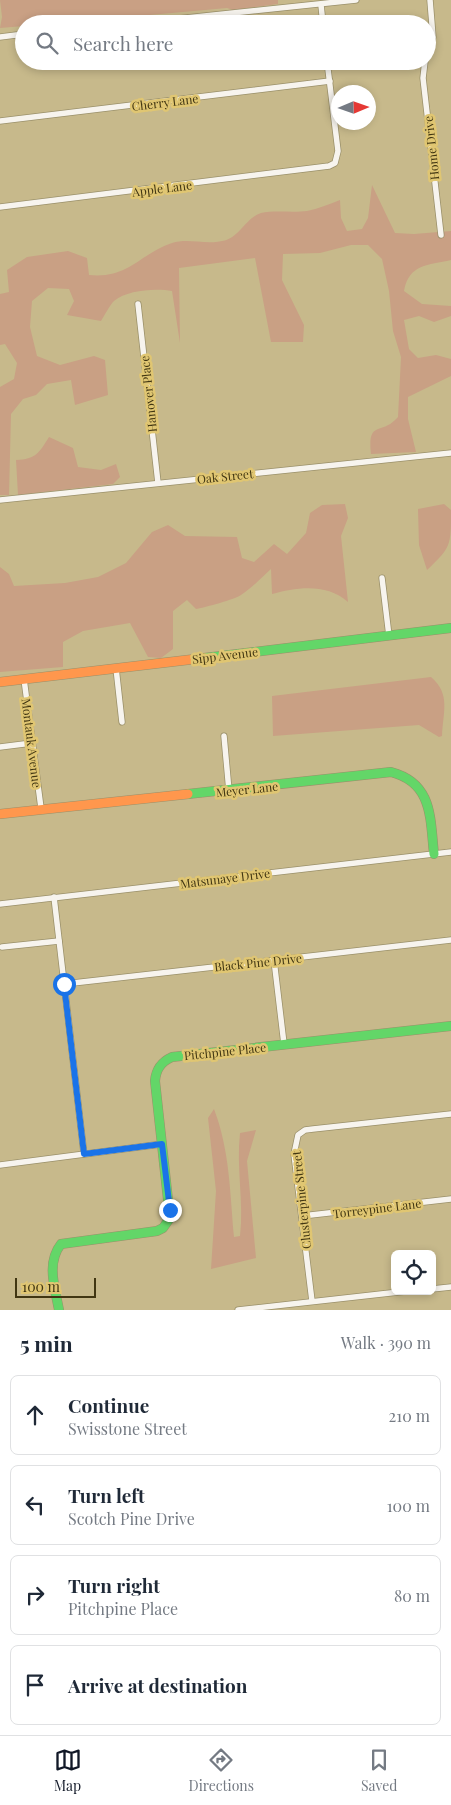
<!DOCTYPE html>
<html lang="en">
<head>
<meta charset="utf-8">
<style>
	:root { --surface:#fff; --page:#f2f2f3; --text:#1f2937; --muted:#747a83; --line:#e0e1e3; --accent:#111827 }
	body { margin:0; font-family:"Playfair Display",serif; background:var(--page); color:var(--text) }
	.controls { position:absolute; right:15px; bottom:15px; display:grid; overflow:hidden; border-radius:8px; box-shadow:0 2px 8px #0003 }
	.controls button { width:45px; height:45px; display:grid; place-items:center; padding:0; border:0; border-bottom:1px solid var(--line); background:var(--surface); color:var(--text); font:25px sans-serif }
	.compass { position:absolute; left:331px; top:85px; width:45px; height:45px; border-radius:50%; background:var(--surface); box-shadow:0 2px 8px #0003; rotate:88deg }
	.scale { position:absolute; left:15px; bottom:12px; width:81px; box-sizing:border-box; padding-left:5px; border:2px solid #413612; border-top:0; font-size:14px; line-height:18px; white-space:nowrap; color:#413612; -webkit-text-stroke:4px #e0c672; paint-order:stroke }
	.stop { position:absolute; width:15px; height:15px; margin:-11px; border:4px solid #1a73e8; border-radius:50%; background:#fff }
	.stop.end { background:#1a73e8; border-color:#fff; box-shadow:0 1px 5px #0008 }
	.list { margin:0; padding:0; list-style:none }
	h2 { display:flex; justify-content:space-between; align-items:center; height:65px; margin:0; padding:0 20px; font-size:21px }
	h2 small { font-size:16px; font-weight:400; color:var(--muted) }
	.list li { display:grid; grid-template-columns:32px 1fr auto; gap:15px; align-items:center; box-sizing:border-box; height:80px; margin:0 10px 10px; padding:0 10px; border:1px solid var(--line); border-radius:8px }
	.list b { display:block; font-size:19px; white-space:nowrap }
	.list p { margin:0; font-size:16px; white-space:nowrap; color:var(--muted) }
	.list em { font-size:16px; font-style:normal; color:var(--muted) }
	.icon { flex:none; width:28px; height:28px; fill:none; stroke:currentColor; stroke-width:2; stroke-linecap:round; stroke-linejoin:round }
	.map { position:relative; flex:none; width:451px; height:1310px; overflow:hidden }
	.search { position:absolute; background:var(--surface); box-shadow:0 2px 8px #0003; left:15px; right:15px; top:15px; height:55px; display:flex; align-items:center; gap:12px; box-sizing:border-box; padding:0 18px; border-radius:28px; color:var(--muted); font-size:19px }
	.sheet { height:425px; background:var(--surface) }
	nav { display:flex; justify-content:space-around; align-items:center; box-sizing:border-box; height:70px; border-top:1px solid var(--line); background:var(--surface); font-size:14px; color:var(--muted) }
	nav a { display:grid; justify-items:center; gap:2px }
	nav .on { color:var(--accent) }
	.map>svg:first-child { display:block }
	.green { fill:#c9a084 }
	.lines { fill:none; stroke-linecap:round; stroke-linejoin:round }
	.street-casing { stroke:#9a906a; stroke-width:7 }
	.fast-casing { stroke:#9a906a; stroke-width:10 }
	.slow-casing { stroke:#9a906a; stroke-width:10 }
	.street { stroke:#f7f4ee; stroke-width:5.5 }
	.fast { stroke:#63d668; stroke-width:9 }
	.slow { stroke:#ff974d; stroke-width:9 }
	.route { stroke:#1a73e8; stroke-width:6 }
	.labels { text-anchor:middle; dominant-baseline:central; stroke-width:5; stroke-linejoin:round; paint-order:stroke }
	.street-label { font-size:12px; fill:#413612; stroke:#e0c672 }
</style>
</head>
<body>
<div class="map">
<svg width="451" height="1310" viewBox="0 0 451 1310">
	<rect width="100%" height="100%" fill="#c7b98b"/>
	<g class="green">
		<polygon points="0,0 278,0 278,4 233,10 227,8 50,24 24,24 24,26 0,28 2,17"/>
		<path d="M372,185L395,233L414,234L451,231V260C428,265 409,264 404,291L422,304L451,306V316L434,322L419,316L404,320L409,349L418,358L436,355L451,359V376L408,397V419L416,452L371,454C367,419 382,436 398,417L401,357L393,331L389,291L382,259L368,245H351L320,253L283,254L282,280L304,325L303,342H271L255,258L179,268L180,343L172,291C156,288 127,290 114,301C109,306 105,315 101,321L67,315L74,301L69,289L48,288L32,301L30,327L37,356L60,365L94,356L105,360L108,395L75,405L71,380L47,384L36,395L23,399L11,414L9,495H0V387L14,379L17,363L5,344L0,345V294L9,292L7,270L27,257L68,251L87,258L89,275C129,279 139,254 172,243C188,238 206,245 222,241C240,238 245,218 261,213C274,210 293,213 307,211C318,209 329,204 340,200L341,218L347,231L362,229L368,218Z"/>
		<path d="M49,437L73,448L78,467L101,470L116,464L120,477L113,484L18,495L16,460C36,459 39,453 49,437Z"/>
		<path d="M345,504L348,518L341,536L348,602C327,583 297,587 272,594L271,569C262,577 252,588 241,595C236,599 203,608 196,609L187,600L173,611V649L161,658L148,657L130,623L83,631L63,642V667L0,672V567L9,574L14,586L65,583L98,577L126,563L152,532L168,525L185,536L237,537L242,558L254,562L274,544L287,554L306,533L310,513L322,505Z"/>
		<path d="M444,504L451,510C451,546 451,547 427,570L419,545L418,509Z"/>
		<path d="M431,677C451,694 443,712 442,736L439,737L419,725L273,736L272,696Z"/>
		<path d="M214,1109C230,1151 230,1194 234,1237L240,1236C244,1202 236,1168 240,1133L256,1130L247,1161L256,1258L211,1269L216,1191L208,1118Z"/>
	</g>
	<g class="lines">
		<defs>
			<g id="street">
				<polyline points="321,5 323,24"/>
				<polyline points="129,24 356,0"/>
				<polyline points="0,37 24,34"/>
				<polyline points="427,57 433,37 430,0"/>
				<polyline points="425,61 423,78 441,235"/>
				<polyline points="0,121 330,81"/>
				<polyline points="0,207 329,166 335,163 338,151 327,61"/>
				<polyline points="138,304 158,483"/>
				<polyline points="0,500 451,453"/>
				<polyline points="382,578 389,636"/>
				<polyline points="116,668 122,722"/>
				<polyline points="24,679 41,808"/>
				<polyline points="224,736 229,791"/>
				<polyline points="0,747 32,743"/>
				<polyline points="54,897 84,1154"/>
				<polyline points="0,904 451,852"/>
				<polyline points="2,947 59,941"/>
				<polyline points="274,960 284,1044"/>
				<polyline points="64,984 451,940"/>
				<polyline points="0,1165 162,1144"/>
				<polyline points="302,1216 451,1199"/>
				<polyline points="432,1289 451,1287"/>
				<polyline points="312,1301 294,1154 298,1135 305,1130 313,1129 451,1114"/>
				<polyline points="238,1310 408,1291"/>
			</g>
			<g id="fast">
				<polyline points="204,658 451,628"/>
				<path d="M188,794L391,772C433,783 430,818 434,854"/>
				<path d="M59,1310C55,1288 46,1263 61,1244L157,1231L163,1228L170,1218L155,1081C156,1069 161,1062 172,1057L451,1026"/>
			</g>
			<g id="slow">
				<polyline points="0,682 204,658"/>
				<polyline points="0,814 188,794"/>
			</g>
		</defs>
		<use href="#street" class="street-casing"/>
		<use href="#fast" class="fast-casing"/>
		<use href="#slow" class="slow-casing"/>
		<use href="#street" class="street"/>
		<use href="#fast" class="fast"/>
		<use href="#slow" class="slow"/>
	</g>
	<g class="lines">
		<polyline class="route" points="64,984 84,1154 162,1144 170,1210"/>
	</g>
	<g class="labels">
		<g class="street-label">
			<text transform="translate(165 102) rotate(-7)">Cherry Lane</text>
			<text transform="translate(431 148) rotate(-96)">Home Drive</text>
			<text transform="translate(162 188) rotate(-7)">Apple Lane</text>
			<text transform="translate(148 394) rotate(-96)">Hanover Place</text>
			<text transform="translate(225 476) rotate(-6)">Oak Street</text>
			<text transform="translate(225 655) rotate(-7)">Sipp Avenue</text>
			<text transform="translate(32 743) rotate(83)">Montauk Avenue</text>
			<text transform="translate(247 789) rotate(-6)">Meyer Lane</text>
			<text transform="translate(225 878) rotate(-7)">Matsunaye Drive</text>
			<text transform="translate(258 962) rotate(-6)">Black Pine Drive</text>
			<text transform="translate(225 1051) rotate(-6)">Pitchpine Place</text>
			<text transform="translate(301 1200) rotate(-96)">Clusterpine Street</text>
			<text transform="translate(377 1208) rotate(-7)">Torreypine Lane</text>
		</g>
	</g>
</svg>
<div class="controls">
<button><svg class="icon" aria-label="locate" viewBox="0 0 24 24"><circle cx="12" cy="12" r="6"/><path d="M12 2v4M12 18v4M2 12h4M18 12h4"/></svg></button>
</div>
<svg class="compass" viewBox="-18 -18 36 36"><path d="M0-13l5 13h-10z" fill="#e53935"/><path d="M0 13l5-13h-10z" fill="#747a83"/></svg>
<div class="scale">100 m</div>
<div class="stop" style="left:64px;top:984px"></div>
<div class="stop end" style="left:170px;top:1210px"></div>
<div class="search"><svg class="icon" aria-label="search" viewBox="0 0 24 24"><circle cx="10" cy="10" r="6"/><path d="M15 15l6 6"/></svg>Search here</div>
</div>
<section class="sheet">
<h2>5 min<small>Walk · 390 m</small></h2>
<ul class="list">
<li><svg class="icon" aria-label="ahead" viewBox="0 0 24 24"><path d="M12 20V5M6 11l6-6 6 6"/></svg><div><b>Continue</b><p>Swisstone Street</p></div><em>210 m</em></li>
<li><svg class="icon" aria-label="left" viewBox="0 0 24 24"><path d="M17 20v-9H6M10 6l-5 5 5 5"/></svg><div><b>Turn left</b><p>Scotch Pine Drive</p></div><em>100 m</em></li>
<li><svg class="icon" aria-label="right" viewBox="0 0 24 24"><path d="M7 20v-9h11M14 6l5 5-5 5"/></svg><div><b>Turn right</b><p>Pitchpine Place</p></div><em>80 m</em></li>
<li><svg class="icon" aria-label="arrive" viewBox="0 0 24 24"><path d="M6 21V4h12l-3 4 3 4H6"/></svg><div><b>Arrive at destination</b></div></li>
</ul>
</section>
<nav>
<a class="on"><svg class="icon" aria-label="map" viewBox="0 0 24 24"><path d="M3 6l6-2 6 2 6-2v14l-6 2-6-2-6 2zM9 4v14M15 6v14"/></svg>Map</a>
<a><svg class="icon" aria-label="directions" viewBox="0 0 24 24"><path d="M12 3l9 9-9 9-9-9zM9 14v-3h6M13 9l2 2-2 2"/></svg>Directions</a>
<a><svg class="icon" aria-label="saved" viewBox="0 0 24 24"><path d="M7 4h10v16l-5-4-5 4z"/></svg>Saved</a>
</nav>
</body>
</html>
